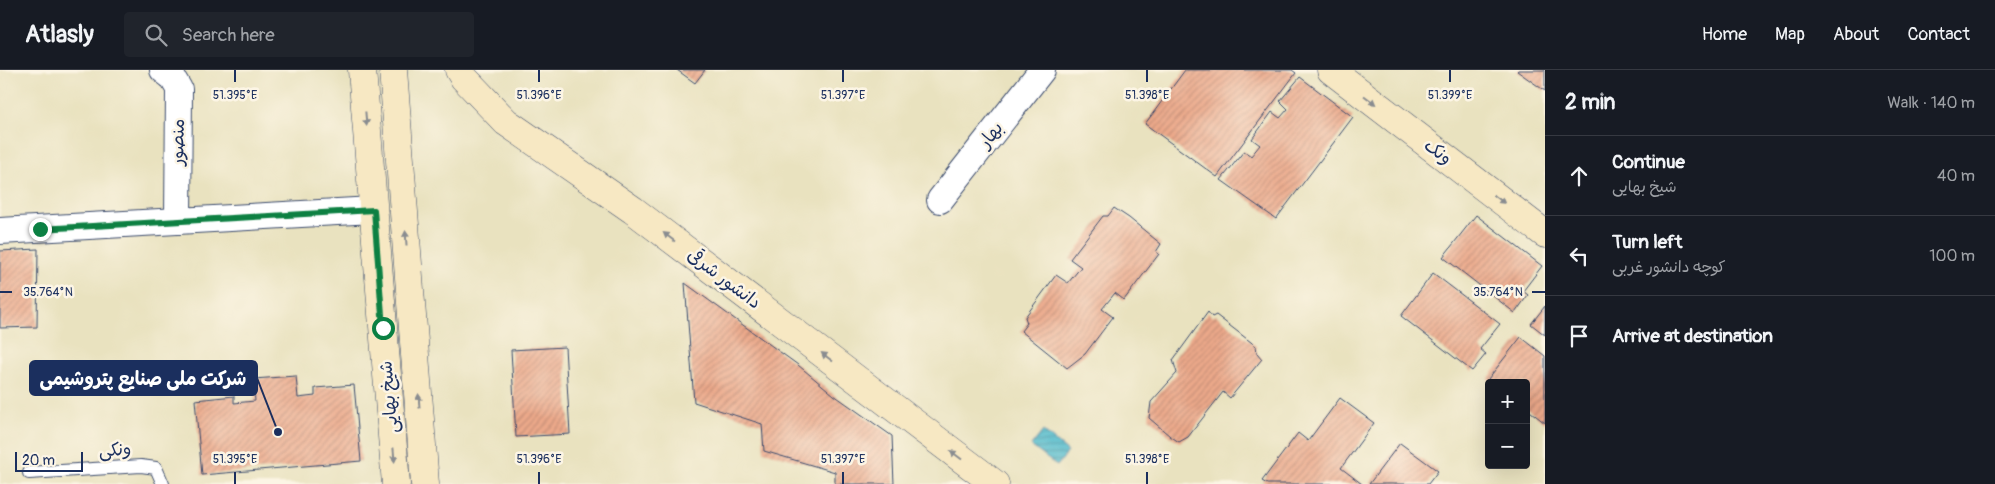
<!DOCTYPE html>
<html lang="en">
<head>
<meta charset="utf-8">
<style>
	:root { --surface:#171b24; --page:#20242c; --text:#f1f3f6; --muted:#9ea1a6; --line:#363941 }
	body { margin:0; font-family:Pangolin,"Playpen Sans Arabic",sans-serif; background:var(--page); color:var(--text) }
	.controls { position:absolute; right:15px; bottom:15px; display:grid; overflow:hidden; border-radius:5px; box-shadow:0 5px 20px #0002 }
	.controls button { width:45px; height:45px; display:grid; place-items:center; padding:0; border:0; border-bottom:1px solid var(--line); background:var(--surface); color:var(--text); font:25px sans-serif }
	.scale { position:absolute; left:15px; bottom:12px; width:68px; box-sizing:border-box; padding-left:5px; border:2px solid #1b2f5e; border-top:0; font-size:14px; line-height:18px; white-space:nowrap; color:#1b2f5e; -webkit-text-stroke:4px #fcf5e5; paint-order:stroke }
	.stop { position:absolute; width:15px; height:15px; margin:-11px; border:4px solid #0b8043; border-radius:50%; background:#fff }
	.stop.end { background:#0b8043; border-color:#fff; box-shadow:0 1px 5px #0008 }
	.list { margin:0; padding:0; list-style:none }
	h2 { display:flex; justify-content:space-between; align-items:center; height:65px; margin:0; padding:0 20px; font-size:21px }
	h2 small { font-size:16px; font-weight:400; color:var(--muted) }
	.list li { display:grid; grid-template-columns:32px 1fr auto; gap:15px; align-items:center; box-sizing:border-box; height:80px; padding:0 20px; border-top:1px solid var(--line) }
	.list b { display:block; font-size:19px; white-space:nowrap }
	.list p { margin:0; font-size:16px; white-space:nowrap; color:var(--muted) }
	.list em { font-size:16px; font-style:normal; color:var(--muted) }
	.icon { flex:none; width:28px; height:28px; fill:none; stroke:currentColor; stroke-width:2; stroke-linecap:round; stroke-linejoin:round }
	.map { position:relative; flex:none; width:1545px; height:414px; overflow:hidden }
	header { display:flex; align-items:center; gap:30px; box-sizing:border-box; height:70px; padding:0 25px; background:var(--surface); border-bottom:1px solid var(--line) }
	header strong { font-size:24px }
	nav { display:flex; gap:28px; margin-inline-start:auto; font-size:18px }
	.search { width:350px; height:45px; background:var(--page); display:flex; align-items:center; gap:12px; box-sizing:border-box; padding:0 18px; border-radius:5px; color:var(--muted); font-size:19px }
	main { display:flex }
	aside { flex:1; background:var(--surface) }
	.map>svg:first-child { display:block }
	.water { fill:url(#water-rules); stroke:#357495 }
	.building { fill:url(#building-hatch) }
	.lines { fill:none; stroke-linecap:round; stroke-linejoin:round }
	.service-casing { stroke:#3a4a6d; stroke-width:14 }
	.minor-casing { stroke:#3a4a6d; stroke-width:28 }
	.secondary-casing { stroke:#3a4a6d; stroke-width:29 }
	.service { stroke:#fff; stroke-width:12 }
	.minor { stroke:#fff; stroke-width:26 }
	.secondary { stroke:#f7e8c3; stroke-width:28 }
	.oneway { fill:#898c90 }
	.route { stroke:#0b8043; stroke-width:6 }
	.ticks { fill:none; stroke:#1b2f5e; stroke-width:2 }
	.labels { text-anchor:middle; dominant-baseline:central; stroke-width:5; stroke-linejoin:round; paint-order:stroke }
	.street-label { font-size:18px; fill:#1b2f5e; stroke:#fcf5e5 }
	.ticks-label { font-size:12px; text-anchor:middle; fill:#1b2f5e; stroke:#fcf5e5; stroke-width:5; stroke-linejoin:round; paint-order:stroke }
	.leader { fill:none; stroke:#1b2f5e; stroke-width:2 }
	.callout-dot { fill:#1b2f5e; stroke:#fcf5e5; stroke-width:2 }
	.callout { fill:#1b2f5e; stroke:#1b2f5e; stroke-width:2 }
	.callout-label { font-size:19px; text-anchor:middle; font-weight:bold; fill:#fff }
</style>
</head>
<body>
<header>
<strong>Atlasly</strong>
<div class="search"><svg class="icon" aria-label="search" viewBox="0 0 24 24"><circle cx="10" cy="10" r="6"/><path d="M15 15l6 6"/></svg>Search here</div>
<nav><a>Home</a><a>Map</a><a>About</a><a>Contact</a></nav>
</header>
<main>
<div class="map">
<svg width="1545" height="414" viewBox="0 0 1545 414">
	<defs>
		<pattern id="water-rules" width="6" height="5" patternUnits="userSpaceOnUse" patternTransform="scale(1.25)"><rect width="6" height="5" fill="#4fbacc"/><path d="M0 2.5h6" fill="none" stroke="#4198a9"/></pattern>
		<pattern id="building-hatch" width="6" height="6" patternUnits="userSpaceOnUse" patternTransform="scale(1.25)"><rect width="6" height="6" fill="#eca98a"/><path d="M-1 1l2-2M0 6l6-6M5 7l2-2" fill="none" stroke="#be8a74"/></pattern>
	</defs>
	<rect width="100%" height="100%" fill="#fcf5e5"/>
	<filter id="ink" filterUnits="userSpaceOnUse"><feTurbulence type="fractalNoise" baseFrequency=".02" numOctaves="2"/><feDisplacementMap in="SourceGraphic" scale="10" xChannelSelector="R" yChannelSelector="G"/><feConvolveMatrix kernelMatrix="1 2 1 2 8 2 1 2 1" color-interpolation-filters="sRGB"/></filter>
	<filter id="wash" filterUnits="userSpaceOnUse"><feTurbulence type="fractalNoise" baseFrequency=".0096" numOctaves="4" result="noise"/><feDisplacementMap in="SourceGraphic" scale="20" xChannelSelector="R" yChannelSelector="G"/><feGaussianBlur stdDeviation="1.12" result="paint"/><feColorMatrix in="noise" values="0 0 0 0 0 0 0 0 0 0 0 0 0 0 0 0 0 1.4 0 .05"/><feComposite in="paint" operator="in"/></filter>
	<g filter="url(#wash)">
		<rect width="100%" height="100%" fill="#e9e2bf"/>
		<polygon class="water" points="1043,361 1068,382 1057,396 1031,376"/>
		<g id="blocks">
			<g class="building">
				<polygon points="677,0 705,0 695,13"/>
				<polygon points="1185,0 1292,0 1296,3 1217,107 1145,54"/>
				<polygon points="1518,0 1545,0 1545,21 1517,1"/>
				<polygon points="1300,7 1353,47 1276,149 1221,110 1244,81 1251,86 1260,75 1252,69 1272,42 1280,48 1288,39 1280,31"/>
				<polygon points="1114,138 1129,148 1161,174 1156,182 1159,184 1124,230 1115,223 1102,239 1113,247 1085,284 1067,298 1021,261 1027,253 1025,247 1056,205 1068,213 1081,197 1070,189 1103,146 1108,146"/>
				<polygon points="1476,145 1542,196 1523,221 1528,225 1515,243 1443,187"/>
				<polygon points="38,179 37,257 0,258 0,181"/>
				<polygon points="1433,203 1500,254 1480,279 1486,284 1472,301 1401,246"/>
				<polygon points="685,213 798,295 834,325 892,366 894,414 835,414 835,402 764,381 762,354 694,332"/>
				<polygon points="1545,236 1545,265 1531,254"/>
				<polygon points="1208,242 1212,247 1216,245 1256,276 1257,283 1262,289 1230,328 1223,322 1188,367 1179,372 1170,366 1149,348 1151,332 1177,303 1173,290"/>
				<polygon points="1521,267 1545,286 1545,353 1526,338 1526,313 1493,313 1488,309"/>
				<polygon points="565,277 570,364 516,367 511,280"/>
				<polygon points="296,306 298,328 315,326 315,318 354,315 361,391 202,405 195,330 234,326 234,333 255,331 253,309"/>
				<polygon points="1340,328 1374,353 1341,398 1362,414 1267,414 1262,411 1298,363 1308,371"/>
				<polygon points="1400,373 1438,401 1428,414 1369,414"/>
			</g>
		</g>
	</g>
	<g filter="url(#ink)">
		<use href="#blocks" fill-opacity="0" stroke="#3a4a6d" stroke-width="1"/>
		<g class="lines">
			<defs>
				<polyline id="service" points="29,403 141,396 156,398 163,414"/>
				<g id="minor">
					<polyline points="163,0 172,7 179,19 178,151"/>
					<polyline points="940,130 1042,0"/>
					<polyline points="0,161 373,140"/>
				</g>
				<g id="secondary">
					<polyline points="362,0 396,414"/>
					<polyline points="393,0 425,414"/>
					<polyline points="459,0 464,8 506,52 633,140 995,414"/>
					<polyline points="1331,0 1545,164"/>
				</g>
			</defs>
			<use href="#service" class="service-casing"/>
			<use href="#minor" class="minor-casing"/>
			<use href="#secondary" class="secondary-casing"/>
			<use href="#service" class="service"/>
			<use href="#minor" class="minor"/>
			<use href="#secondary" class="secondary"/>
		</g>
		<defs><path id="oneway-solid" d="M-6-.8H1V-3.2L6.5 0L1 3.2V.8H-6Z" transform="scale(1.25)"/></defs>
		<g class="oneway">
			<use href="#oneway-solid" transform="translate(1370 30) rotate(37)"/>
			<use href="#oneway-solid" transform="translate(366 49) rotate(85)"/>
			<use href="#oneway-solid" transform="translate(1499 129) rotate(37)"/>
			<use href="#oneway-solid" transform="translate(669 167) rotate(-143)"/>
			<use href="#oneway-solid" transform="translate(406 168) rotate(-94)"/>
			<use href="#oneway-solid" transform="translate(827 287) rotate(-143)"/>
			<use href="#oneway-solid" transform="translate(419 331) rotate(-94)"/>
			<use href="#oneway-solid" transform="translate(394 385) rotate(85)"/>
			<use href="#oneway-solid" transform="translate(956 385) rotate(-143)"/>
		</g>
	</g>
	<g class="lines" filter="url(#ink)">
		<polyline class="route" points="40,159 374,140 383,258"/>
	</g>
	<path class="ticks" d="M235,0V12M539,0V12M843,0V12M1147,0V12M1450,0V12M0,222H12M1532,222H1545M235,402V414M539,402V414M843,402V414M1147,402V414"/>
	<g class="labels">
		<g class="street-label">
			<text transform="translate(991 65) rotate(-52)">بهار</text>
			<text transform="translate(178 72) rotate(-89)">منصور</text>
			<text transform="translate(1438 82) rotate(37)">ونک</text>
			<text transform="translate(724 209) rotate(37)">دانشور شرقی</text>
			<text transform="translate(389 327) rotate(-95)">شیخ بهایی</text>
			<text transform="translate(115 380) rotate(-3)">ونکی</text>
		</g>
	</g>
	<g class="ticks-label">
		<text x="235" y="29">51.395°E</text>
		<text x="539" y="29">51.396°E</text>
		<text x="843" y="29">51.397°E</text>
		<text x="1147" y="29">51.398°E</text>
		<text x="1450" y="29">51.399°E</text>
		<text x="48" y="226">35.764°N</text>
		<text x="1498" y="226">35.764°N</text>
		<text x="235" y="393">51.395°E</text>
		<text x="539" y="393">51.396°E</text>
		<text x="843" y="393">51.397°E</text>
		<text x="1147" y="393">51.398°E</text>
	</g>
	<path class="leader" d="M278 362L257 308"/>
	<circle class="callout-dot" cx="278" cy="362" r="5"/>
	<rect class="callout" x="30" y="291" width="227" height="34" rx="5"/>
	<g class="callout-label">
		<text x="143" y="315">شرکت ملی صنایع پتروشیمی</text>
	</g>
</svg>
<div class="controls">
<button>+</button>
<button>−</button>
</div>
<div class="scale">20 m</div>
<div class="stop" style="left:383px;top:258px"></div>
<div class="stop end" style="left:40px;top:159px"></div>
</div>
<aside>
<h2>2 min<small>Walk · 140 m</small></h2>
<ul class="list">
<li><svg class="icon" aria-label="ahead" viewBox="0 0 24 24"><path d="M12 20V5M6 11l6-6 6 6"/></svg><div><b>Continue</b><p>شیخ بهایی</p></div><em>40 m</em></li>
<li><svg class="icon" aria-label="left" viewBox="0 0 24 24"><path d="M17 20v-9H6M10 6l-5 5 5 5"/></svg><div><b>Turn left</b><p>کوچه دانشور غربی</p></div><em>100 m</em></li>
<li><svg class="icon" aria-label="arrive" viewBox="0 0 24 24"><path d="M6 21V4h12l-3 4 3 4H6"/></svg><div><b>Arrive at destination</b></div></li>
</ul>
</aside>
</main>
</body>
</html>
